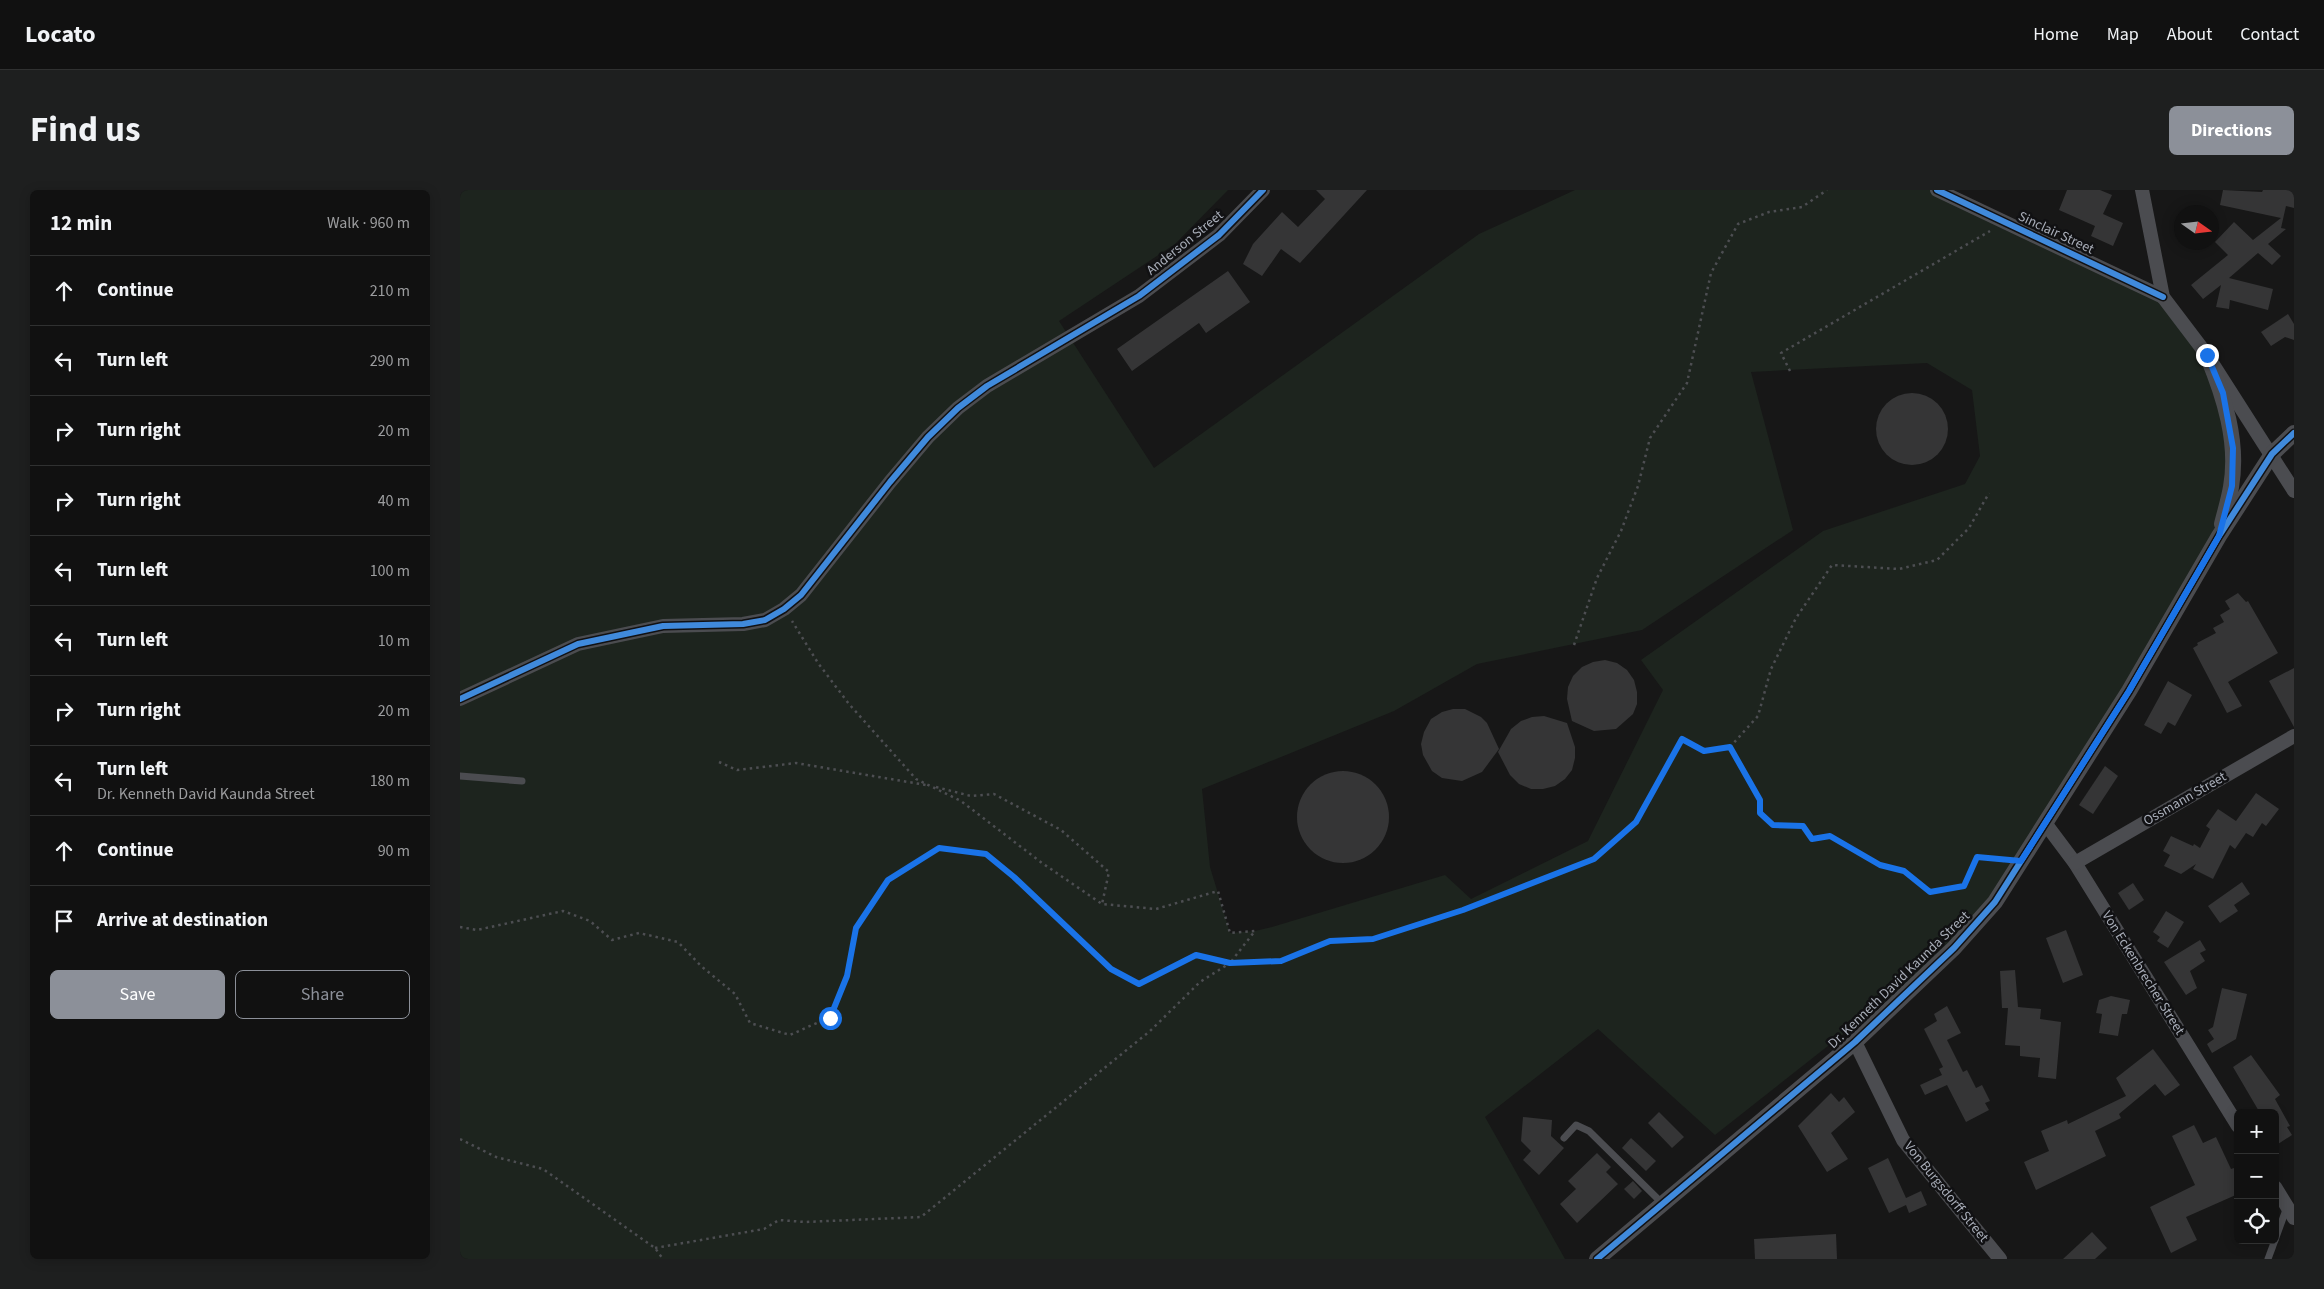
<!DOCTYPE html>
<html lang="en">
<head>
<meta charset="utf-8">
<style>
	:root { --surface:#111; --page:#1e1f1f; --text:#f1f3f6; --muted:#9c9d9f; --line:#303131; --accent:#8c9099 }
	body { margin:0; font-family:"Source Sans 3",sans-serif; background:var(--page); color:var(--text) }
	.controls { position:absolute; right:15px; bottom:15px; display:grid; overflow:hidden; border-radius:8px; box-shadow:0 2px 12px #0003 }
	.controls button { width:45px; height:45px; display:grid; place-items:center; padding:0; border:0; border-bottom:1px solid var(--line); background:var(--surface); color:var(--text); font:25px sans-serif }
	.compass { position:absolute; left:1714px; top:15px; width:45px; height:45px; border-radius:50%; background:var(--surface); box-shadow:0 2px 12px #0003; rotate:104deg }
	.stop { position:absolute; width:15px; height:15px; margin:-11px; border:4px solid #1a73e8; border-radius:50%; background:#fff }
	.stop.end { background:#1a73e8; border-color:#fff; box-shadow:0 1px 5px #0008 }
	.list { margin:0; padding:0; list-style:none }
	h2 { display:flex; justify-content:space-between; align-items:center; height:65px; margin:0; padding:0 20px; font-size:21px }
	h2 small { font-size:16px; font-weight:400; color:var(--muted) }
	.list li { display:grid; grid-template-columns:32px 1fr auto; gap:15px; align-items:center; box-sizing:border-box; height:70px; padding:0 20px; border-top:1px solid var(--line) }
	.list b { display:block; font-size:19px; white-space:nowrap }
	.list p { margin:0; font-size:16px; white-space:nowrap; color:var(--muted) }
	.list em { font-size:16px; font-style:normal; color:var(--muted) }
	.actions { display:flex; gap:10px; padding:15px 20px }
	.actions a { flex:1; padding:11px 0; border:1px solid var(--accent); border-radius:8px; text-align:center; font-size:18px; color:var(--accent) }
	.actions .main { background:var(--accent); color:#fff }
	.icon { flex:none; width:28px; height:28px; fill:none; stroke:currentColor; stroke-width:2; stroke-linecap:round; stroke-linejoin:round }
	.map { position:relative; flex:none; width:1834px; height:1069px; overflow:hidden; border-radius:8px }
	header { display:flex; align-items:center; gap:30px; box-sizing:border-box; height:70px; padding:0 25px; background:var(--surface); border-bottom:1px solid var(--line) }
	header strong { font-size:24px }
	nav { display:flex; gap:28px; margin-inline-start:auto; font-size:18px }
	.intro { display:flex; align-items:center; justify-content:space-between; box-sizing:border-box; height:120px; padding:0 30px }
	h1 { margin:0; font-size:35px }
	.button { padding:12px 22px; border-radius:8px; background:var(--accent); color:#fff; font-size:18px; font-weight:700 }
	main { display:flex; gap:30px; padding:0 30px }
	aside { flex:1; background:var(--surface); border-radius:8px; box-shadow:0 2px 12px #0003 }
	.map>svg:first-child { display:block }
	.green { fill:#1d241e; fill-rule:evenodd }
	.building { fill:#353536 }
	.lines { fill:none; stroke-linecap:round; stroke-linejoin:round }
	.path { stroke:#4d4e52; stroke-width:2.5; stroke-dasharray:2.5 4; stroke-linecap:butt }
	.service { stroke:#4b4c50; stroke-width:7 }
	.minor { stroke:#4b4c50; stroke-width:14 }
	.tertiary { stroke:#4b4c50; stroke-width:16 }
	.cycleway-casing { stroke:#111113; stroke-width:9 }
	.cycleway { stroke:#408adc; stroke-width:6 }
	.route { stroke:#1a73e8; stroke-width:6 }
	.labels { text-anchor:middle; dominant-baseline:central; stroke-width:5; stroke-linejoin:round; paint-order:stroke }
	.street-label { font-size:14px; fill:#a8adb8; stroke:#111113 }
</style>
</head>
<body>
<header>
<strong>Locato</strong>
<nav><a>Home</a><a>Map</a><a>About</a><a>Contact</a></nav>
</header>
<div class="intro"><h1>Find us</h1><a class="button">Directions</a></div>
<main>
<aside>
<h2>12 min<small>Walk · 960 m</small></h2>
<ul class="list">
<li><svg class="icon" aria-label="ahead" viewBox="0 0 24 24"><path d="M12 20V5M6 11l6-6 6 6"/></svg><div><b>Continue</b></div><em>210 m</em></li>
<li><svg class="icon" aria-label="left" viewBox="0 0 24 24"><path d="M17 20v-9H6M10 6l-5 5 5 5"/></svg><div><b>Turn left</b></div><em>290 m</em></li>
<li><svg class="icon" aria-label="right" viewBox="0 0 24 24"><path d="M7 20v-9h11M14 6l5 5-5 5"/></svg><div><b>Turn right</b></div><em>20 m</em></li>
<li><svg class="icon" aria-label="right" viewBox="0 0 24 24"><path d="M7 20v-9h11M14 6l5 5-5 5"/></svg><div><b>Turn right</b></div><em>40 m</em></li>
<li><svg class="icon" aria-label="left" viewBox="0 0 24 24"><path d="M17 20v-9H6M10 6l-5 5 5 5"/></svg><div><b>Turn left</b></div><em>100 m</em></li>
<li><svg class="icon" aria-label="left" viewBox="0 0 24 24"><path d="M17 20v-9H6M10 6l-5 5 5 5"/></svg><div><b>Turn left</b></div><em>10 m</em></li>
<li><svg class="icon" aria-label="right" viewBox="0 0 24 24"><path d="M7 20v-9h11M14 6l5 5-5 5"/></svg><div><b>Turn right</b></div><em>20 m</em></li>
<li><svg class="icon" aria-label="left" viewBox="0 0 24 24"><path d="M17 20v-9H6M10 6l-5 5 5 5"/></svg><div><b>Turn left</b><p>Dr. Kenneth David Kaunda Street</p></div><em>180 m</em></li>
<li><svg class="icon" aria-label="ahead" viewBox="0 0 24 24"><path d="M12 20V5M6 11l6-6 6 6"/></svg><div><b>Continue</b></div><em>90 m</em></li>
<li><svg class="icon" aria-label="arrive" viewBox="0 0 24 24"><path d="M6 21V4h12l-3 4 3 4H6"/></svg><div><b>Arrive at destination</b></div></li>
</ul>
<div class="actions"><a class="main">Save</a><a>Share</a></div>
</aside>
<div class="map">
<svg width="1834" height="1069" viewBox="0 0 1834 1069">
	<rect width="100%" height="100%" fill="#171717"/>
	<path class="green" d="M0,0H768L715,54L599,131L694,278L1019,44L1115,0H1477L1703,107L1747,165L1773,258L1759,346L1535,712L1472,774L1255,945L1138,839L1025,927L1105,1069H0ZM1467,173L1512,200L1520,266L1505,294L1363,341L1181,470L1203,500L1128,651L1011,709L985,685L812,737L795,741L770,743L750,677L742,599L934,521L1017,474L1182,440L1333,340L1291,182Z"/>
	<g class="building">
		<polygon points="856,0 907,0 840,73 821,59 802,86 783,74 793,54 822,22 838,37 865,9"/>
		<polygon points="1607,0 1640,0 1652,5 1643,24 1663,33 1653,56 1631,46 1635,36 1599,20"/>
		<polygon points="1763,0 1802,2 1803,0 1834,0 1834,18 1826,16 1821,38 1826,39 1808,54 1821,66 1812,75 1798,63 1769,88 1813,99 1808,120 1770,110 1769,119 1756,117 1761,95 1743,109 1731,95 1768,65 1755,52 1774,32 1793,50 1821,28 1760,15"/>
		<polygon points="768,81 790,112 746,143 739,133 672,181 657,159"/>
		<polygon points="1828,124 1834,134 1834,150 1825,147 1811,156 1801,142"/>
		<circle cx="1452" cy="239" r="36"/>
		<polygon points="1778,403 1786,412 1788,411 1818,463 1768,492 1782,516 1767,523 1733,458 1738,455 1737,453 1756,443 1753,438 1764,432 1760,425 1770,419 1765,411"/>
		<polygon points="1145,470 1157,473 1167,480 1174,490 1177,502 1177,514 1173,524 1156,539 1134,541 1112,531 1107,509 1108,497 1113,486 1122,477 1133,472"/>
		<polygon points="1834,478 1834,537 1809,491"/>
		<polygon points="1708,491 1732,505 1715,536 1708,532 1701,544 1684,535"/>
		<polygon points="993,519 1005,519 1021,527 1027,533 1039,559 1022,582 1002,591 982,588 972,581 963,565 961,554 964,542 971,529 982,522"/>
		<polygon points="1084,526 1107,533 1115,557 1115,568 1112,580 1105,589 1095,596 1083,599 1071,599 1059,594 1050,585 1038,562 1051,539 1061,531 1072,527"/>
		<polygon points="1645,576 1658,586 1633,624 1619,615"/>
		<circle cx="883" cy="627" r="46"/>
		<polygon points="1796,603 1819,619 1806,636 1802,633 1793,647 1786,643 1775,659 1770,655 1753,689 1733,679 1736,674 1721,684 1704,676 1710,665 1703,661 1711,646 1733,656 1734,654 1740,658 1750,639 1746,636 1758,619 1776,631"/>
		<polygon points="1782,692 1790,704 1774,715 1778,721 1760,733 1748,716"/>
		<polygon points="1673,693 1684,710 1669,720 1658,703"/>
		<polygon points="1706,721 1724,732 1708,758 1697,751 1700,747 1693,742"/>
		<polygon points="1606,740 1623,785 1603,793 1586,748"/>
		<polygon points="1740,750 1746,760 1740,763 1745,771 1730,781 1737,798 1726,805 1704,772"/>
		<polygon points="1555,780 1558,817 1581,819 1580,829 1601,832 1596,889 1578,887 1580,868 1560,866 1560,856 1545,855 1548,818 1542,818 1540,781"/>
		<polygon points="1762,798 1787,804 1776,849 1752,863 1747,854 1754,849 1748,840 1753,837"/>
		<polygon points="1651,806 1670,810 1667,824 1662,824 1658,846 1639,843 1642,824 1636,823 1639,810"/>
		<polygon points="1487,816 1501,843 1487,850 1503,882 1507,880 1516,898 1522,895 1530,911 1525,913 1529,920 1506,932 1487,895 1465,905 1460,895 1482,885 1479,879 1483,877 1464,839 1477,831 1474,824"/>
		<polygon points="1693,859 1720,895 1705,906 1695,894 1659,924 1661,928 1635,941 1646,966 1576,1000 1564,972 1589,961 1581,941 1607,930 1608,934 1666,906 1656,888"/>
		<polygon points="1791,865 1820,905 1815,909 1830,936 1827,937 1832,945 1815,956 1815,923 1800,923 1773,877"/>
		<polygon points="1371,903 1379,912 1384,907 1395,922 1371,943 1388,969 1367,982 1338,936"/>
		<polygon points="1199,922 1224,947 1212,958 1188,933"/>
		<polygon points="1063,927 1092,930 1091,946 1104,958 1079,985 1063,970 1071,961 1061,951"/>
		<polygon points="1734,935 1743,953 1756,947 1771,979 1774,978 1778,985 1778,1004 1726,1027 1737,1050 1711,1063 1690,1017 1735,995 1712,946"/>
		<polygon points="1171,948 1196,971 1186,981 1162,958"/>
		<polygon points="1137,963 1151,977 1146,982 1158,994 1117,1033 1100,1014 1116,999 1108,991"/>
		<polygon points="1428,968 1446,1008 1461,1001 1467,1015 1449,1023 1446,1015 1429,1023 1408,978"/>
		<polygon points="1173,991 1182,1001 1174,1009 1164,999"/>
		<polygon points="1632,1042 1647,1058 1635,1069 1603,1069"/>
		<polygon points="1376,1044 1377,1069 1295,1069 1294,1049"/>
	</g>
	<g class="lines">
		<g class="path">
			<polyline points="1330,181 1321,163 1530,41"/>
			<polyline points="1114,455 1137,388 1161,341 1178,296 1190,248 1227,193 1251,83 1278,34 1309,22 1342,17 1367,0"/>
			<polyline points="1270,557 1298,526 1311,479 1336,428 1372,375 1439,379 1477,370 1509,338 1529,303"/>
			<polyline points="259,572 277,580 336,573 466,595"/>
			<polyline points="476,597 511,606 534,604 601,640 649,682 642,714"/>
			<polyline points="0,737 17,740 103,721 130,731 152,750 179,743 218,752 241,776 275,804 290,833 330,845 370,827 387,785 396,738 428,690 479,658 526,664 554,687 651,779 679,794 736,765 770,773 795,741 770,743 758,701 696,719 642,714 582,673 501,611 456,589 389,514 358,473 332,431"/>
			<polyline points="0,949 36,967 83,979 195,1058 203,1069"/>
			<polyline points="195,1058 304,1039 319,1030 345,1032 461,1027 690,841 740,792 770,773 821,771 870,751 913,749 1003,720 1134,669 1176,632 1222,549 1244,561 1270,557 1300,610 1300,623 1313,635 1343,636 1352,649 1370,646 1420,675 1444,681 1470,702 1504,696 1517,667 1544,671"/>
		</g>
		<g class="service">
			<polyline points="0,586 62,591"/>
			<polyline points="1104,948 1116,935 1129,941 1202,1013"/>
			<polyline points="1815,1050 1827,1017"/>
			<polyline points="1808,1069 1815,1050"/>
		</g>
		<g class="minor">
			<polyline points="1477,0 1703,107"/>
			<polyline points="1682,0 1703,107 1747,165 1834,301"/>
			<polyline points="0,509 118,454 203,436 283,434 305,430 324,419 341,405 430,292 468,247 498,218 527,196 679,106 759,45 803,0"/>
			<polyline points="1585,633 1615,673 1778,936"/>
			<polyline points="1615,673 1834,546"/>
			<polyline points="1395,852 1443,950 1540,1069"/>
			<polyline points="1815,997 1834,1028"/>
		</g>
		<g class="tertiary">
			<path d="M1747,165C1764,206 1779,252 1771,297C1769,309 1765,322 1762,334"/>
			<polyline points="1137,1069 1395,852 1494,758 1535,712 1669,501 1759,346 1812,264 1834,243"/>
		</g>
		<defs>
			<g id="cycleway">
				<polyline points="1477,0 1703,107"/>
				<polyline points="0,509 118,454 203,436 283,434 305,430 324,419 341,405 430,292 468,247 498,218 527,196 679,106 759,45 803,0"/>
				<polyline points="1137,1069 1395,852 1494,758 1535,712 1669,501 1759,346 1812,264 1834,243"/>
			</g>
		</defs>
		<use href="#cycleway" class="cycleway-casing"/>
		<use href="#cycleway" class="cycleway"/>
	</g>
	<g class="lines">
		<polyline class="route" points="370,828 387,786 396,738 428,690 479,658 526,664 554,687 651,779 679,794 736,765 770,773 821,771 870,751 913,749 1003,720 1134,669 1176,632 1222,549 1244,561 1270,557 1300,610 1300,623 1313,635 1343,636 1352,649 1370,646 1420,675 1444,681 1470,702 1504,696 1517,667 1561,671 1669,501 1759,346 1772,296 1773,258 1763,203 1747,165"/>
	</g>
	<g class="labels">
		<g class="street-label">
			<text transform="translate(1596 43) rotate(25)">Sinclair Street</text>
			<text transform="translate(725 53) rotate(-39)">Anderson Street</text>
			<text transform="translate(1725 609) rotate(-30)">Ossmann Street</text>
			<text transform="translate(1683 783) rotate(58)">Von Eckenbrecher Street</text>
			<text transform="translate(1439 790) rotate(-44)">Dr. Kenneth David Kaunda Street</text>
			<text transform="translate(1486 1002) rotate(51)">Von Burgsdorff Street</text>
		</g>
	</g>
</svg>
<div class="controls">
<button>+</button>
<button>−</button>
<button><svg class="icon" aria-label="locate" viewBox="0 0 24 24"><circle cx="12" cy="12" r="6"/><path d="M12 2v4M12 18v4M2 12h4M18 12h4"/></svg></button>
</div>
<svg class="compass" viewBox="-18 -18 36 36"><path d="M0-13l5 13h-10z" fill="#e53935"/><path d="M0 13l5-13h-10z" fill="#9c9d9f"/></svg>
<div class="stop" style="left:370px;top:828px"></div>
<div class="stop end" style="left:1747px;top:165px"></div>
</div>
</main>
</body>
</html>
